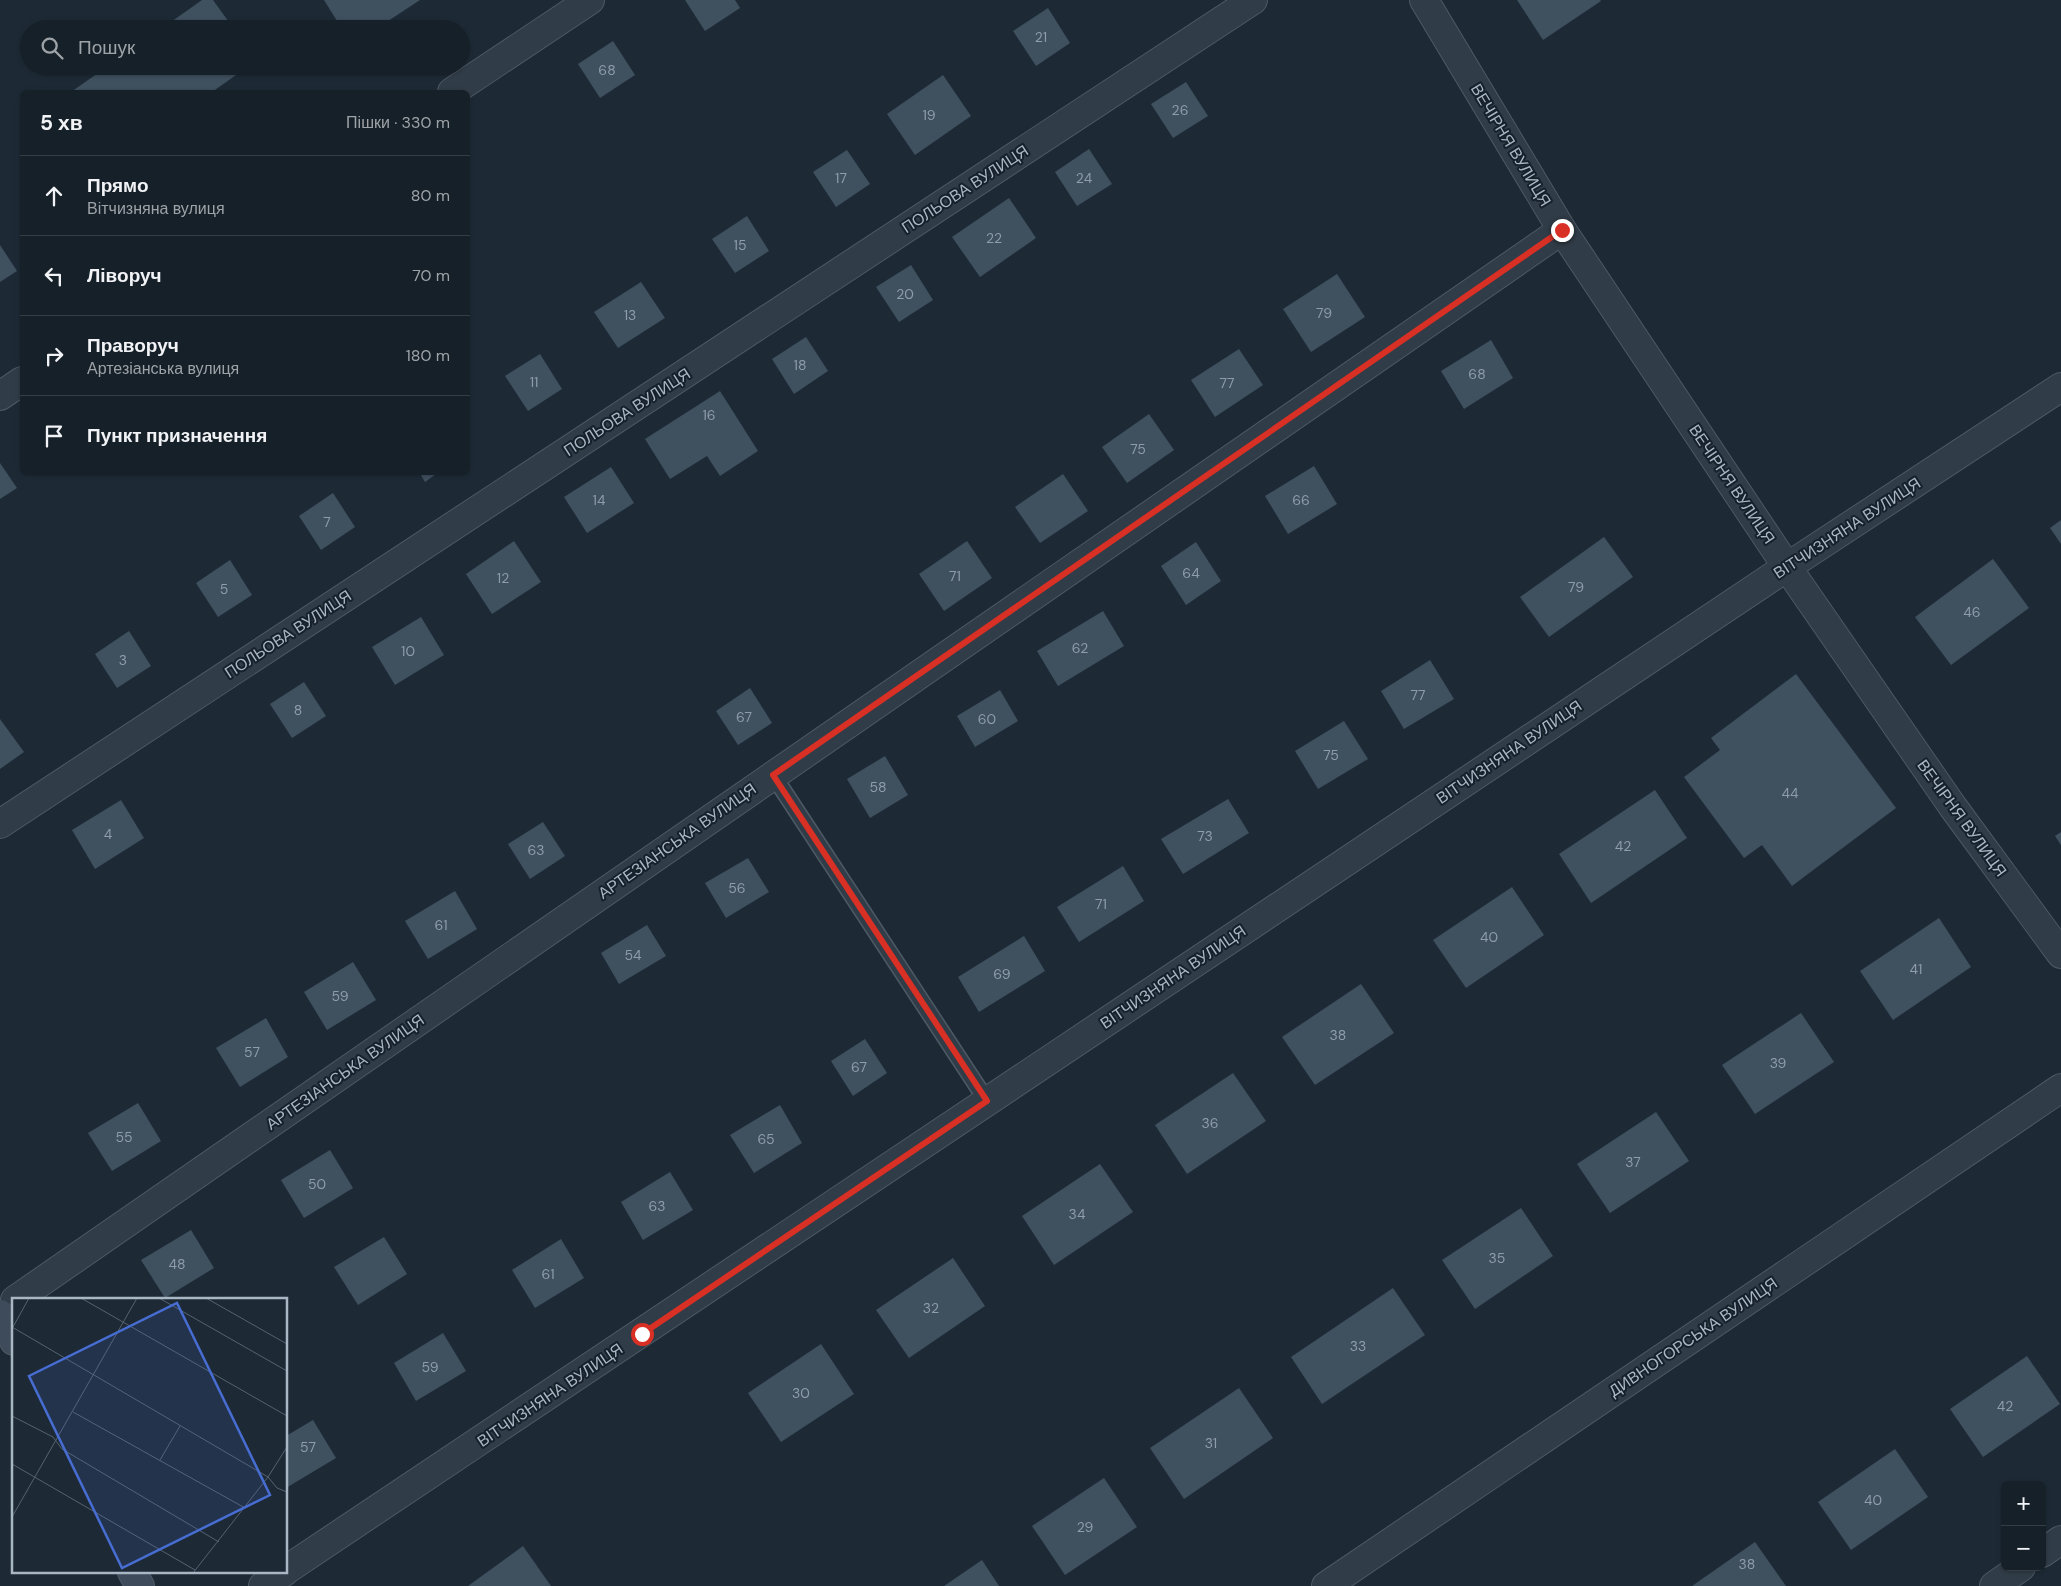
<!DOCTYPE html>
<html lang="uk">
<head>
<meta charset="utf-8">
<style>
	:root { --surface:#162028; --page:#232d34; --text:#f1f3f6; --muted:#9ea3a8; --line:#353e45 }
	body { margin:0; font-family:"DM Sans",sans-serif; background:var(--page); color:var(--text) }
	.controls { position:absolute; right:15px; bottom:15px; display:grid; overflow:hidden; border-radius:8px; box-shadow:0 1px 4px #0004 }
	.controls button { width:45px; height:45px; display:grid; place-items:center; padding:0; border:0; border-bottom:1px solid var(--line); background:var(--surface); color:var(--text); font:25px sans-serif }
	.stop { position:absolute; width:15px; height:15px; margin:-11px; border:4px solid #d93025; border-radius:50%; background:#fff }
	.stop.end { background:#d93025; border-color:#fff; box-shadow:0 1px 5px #0008 }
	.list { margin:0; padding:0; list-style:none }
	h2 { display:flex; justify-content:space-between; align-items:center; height:65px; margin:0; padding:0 20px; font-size:21px }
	h2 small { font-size:16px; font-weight:400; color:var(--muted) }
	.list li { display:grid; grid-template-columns:32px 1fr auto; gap:15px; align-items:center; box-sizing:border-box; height:80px; padding:0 20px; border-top:1px solid var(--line) }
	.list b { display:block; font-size:19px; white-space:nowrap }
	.list p { margin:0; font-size:16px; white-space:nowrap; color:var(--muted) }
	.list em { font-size:16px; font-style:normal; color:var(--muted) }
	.icon { flex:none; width:28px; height:28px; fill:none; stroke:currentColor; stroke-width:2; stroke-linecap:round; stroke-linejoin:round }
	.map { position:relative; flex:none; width:2061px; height:1586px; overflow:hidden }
	.search { position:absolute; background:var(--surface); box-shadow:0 1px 4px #0004; left:20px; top:20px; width:450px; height:55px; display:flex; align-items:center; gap:12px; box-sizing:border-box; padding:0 18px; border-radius:28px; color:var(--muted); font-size:19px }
	.panel { position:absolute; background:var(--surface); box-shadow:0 1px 4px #0004; left:20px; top:90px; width:450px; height:385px; border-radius:8px }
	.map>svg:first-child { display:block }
	.building { fill:#3f505f }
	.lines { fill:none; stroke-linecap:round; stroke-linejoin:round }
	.service-casing { stroke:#4d5965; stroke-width:18 }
	.minor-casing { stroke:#4d5965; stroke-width:30 }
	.secondary-casing { stroke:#4d5965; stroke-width:30 }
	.service { stroke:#303c47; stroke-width:15 }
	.minor { stroke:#303c47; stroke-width:28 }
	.secondary { stroke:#3e4b5a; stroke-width:28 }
	.route { stroke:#d93025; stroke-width:6 }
	.labels { text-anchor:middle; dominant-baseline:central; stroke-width:4; stroke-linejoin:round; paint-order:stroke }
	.number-label { font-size:14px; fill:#8e9cab }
	.street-label { font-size:16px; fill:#a9b6c4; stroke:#16212b }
	.inset-road { fill:none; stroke:#55626f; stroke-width:1 }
	.view { fill:#476dd2; fill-opacity:0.15; stroke:#476dd2; stroke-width:2.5 }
	.inset-edge { fill:none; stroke:#a9b6c4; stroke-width:2.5 }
</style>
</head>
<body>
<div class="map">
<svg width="2061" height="1586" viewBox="0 0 2061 1586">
	<rect width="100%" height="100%" fill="#1d2a36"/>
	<g class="building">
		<polygon points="202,0 213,0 234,29 161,29"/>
		<polygon points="324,0 420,0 376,29 342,29"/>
		<polygon points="685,0 735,0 740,8 705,31"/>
		<polygon points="1517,0 1600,0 1601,1 1543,40"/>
		<polygon points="1048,8 1070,43 1036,66 1013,31"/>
		<polygon points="613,41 635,75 600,98 578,64"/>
		<polygon points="108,66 249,66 212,92 71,92"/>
		<polygon points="943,75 971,116 915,155 887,114"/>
		<polygon points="1186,82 1208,116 1173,138 1151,104"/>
		<polygon points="1089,149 1112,184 1077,206 1055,172"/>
		<polygon points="847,150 870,184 836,207 813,172"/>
		<polygon points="1009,198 1036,238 980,277 952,237"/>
		<polygon points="747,216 769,251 735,273 712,239"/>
		<polygon points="0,245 17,271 0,282"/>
		<polygon points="911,265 933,300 899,322 876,287"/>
		<polygon points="1337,274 1365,317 1311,352 1283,309"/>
		<polygon points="641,282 665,318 618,348 594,312"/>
		<polygon points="806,337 828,371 794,394 772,359"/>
		<polygon points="1491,340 1513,378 1464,409 1441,371"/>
		<polygon points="1239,349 1263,385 1215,417 1191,380"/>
		<polygon points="540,354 562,389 528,411 505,376"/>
		<polygon points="720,391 758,451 720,476 707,456 670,479 645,439"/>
		<polygon points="1149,414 1174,450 1127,483 1102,447"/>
		<polygon points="0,463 17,488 0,499"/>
		<polygon points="1314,466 1337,504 1288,534 1265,496"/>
		<polygon points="611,467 634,503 587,533 564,497"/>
		<polygon points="419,472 439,472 425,482"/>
		<polygon points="1063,474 1088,511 1040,543 1015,507"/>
		<polygon points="333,493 355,527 321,550 299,516"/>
		<polygon points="2061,520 2061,544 2050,528"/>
		<polygon points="1604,537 1633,577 1549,637 1520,597"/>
		<polygon points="514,541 541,582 492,614 466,574"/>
		<polygon points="967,541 992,578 944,611 919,574"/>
		<polygon points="1196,542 1221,581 1186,605 1161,566"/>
		<polygon points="1993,559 2029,608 1951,665 1915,617"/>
		<polygon points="230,560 252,595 218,617 196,583"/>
		<polygon points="1103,611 1124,646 1058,686 1037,651"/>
		<polygon points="421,617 444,655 395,685 372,647"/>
		<polygon points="129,631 151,666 117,688 95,654"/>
		<polygon points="1430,660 1454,699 1404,729 1381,691"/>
		<polygon points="1796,674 1896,808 1792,886 1762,845 1744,858 1684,777 1720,750 1711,738"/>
		<polygon points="304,682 326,716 292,738 270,704"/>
		<polygon points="750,688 772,723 738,745 716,711"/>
		<polygon points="1000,690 1018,721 975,747 957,716"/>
		<polygon points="0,719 24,752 0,769"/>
		<polygon points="1344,721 1368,759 1318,789 1295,751"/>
		<polygon points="885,756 908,795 870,818 847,779"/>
		<polygon points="1655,790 1687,838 1591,903 1559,854"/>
		<polygon points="1228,799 1249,833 1183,874 1161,839"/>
		<polygon points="121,800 144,838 95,869 72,830"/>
		<polygon points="543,822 565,856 530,879 508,844"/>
		<polygon points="2061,832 2061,845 2055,836"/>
		<polygon points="748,858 769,892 726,918 705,883"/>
		<polygon points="1123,866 1144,901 1079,942 1057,907"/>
		<polygon points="1512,887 1544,935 1466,988 1433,940"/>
		<polygon points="455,891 477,929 428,959 405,921"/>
		<polygon points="1939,918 1971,967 1893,1020 1860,971"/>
		<polygon points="647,925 666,956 619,984 601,953"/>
		<polygon points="1024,936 1045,971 979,1012 958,977"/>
		<polygon points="353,962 376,1000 327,1030 304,992"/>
		<polygon points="1361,984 1394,1033 1315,1085 1282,1037"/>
		<polygon points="1801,1013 1834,1062 1755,1114 1722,1065"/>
		<polygon points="266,1018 288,1057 240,1087 216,1048"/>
		<polygon points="865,1039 887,1073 853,1096 831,1061"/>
		<polygon points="1233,1073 1266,1121 1187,1174 1155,1125"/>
		<polygon points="138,1103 161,1141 112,1171 88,1133"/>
		<polygon points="780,1105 802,1143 754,1173 730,1135"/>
		<polygon points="1656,1112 1689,1161 1610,1213 1577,1164"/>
		<polygon points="330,1150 353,1188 304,1218 281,1180"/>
		<polygon points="1100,1164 1133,1212 1054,1265 1022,1216"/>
		<polygon points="670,1172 693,1210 643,1240 621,1202"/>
		<polygon points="1521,1208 1553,1256 1475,1309 1442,1260"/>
		<polygon points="191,1230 214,1268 165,1298 141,1260"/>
		<polygon points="384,1237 407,1274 358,1305 334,1267"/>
		<polygon points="561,1239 584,1278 535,1308 512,1270"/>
		<polygon points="953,1258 985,1306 909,1358 876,1310"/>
		<polygon points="1393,1288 1425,1335 1322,1404 1291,1357"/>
		<polygon points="443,1333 466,1371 416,1401 394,1363"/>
		<polygon points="821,1344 854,1394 781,1442 748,1393"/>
		<polygon points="2027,1356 2060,1404 1983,1457 1950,1409"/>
		<polygon points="1239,1388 1273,1438 1184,1499 1150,1448"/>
		<polygon points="313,1420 336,1458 286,1488 286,1436"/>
		<polygon points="1895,1449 1928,1497 1851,1550 1818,1502"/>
		<polygon points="1104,1478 1137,1527 1065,1575 1032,1526"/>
		<polygon points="1755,1542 1786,1586 1692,1586"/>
		<polygon points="523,1546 551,1586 468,1586"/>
		<polygon points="982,1560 999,1586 944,1586"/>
	</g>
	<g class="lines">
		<defs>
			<polyline id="service" points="773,775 987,1101"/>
			<g id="minor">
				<polyline points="1424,0 1562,230 1787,567 1953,807 2061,954"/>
				<polyline points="452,92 590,0"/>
				<polyline points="0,396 22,381"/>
				<polyline points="0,824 1253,0"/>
				<polyline points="15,1300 1562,230"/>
				<polyline points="2042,1553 2061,1540"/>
				<polyline points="286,1570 1787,567 2061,387"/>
				<polyline points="263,1586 284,1572"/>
				<polyline points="1326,1586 2061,1088"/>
				<polyline points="1994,1586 2021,1567"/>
			</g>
			<g id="secondary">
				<polyline points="0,1314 14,1341"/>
				<polyline points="132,1572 140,1586"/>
			</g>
		</defs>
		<use href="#service" class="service-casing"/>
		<use href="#minor" class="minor-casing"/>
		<use href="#secondary" class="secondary-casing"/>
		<use href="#service" class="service"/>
		<use href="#minor" class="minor"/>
		<use href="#secondary" class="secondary"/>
	</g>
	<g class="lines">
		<polyline class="route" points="642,1334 987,1101 773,775 1562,230"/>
	</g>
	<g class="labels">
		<g class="number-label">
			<text x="1041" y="37">21</text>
			<text x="607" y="70">68</text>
			<text x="1180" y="110">26</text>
			<text x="929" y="115">19</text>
			<text x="841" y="178">17</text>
			<text x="1084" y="178">24</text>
			<text x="994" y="238">22</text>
			<text x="740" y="245">15</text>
			<text x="905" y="294">20</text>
			<text x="1324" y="313">79</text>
			<text x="630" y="315">13</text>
			<text x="800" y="365">18</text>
			<text x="1477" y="374">68</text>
			<text x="534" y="382">11</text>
			<text x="1227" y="383">77</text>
			<text x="709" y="415">16</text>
			<text x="1138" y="449">75</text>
			<text x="599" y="500">14</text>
			<text x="1301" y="500">66</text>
			<text x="327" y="522">7</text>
			<text x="1191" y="573">64</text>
			<text x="955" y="576">71</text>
			<text x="503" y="578">12</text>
			<text x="1576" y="587">79</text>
			<text x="224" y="589">5</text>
			<text x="1972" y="612">46</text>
			<text x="1080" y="648">62</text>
			<text x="408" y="651">10</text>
			<text x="123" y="660">3</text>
			<text x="1418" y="695">77</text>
			<text x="298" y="710">8</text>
			<text x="744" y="717">67</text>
			<text x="987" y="719">60</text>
			<text x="1331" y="755">75</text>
			<text x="878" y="787">58</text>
			<text x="1790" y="793">44</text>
			<text x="108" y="834">4</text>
			<text x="1205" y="836">73</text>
			<text x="1623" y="846">42</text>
			<text x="536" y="850">63</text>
			<text x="737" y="888">56</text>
			<text x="1101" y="904">71</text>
			<text x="441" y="925">61</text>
			<text x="1489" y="937">40</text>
			<text x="633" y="955">54</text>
			<text x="1916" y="969">41</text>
			<text x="1002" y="974">69</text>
			<text x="340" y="996">59</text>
			<text x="1338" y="1035">38</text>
			<text x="252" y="1052">57</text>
			<text x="1778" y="1063">39</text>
			<text x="859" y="1067">67</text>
			<text x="1210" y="1123">36</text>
			<text x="124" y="1137">55</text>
			<text x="766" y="1139">65</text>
			<text x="1633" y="1162">37</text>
			<text x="317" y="1184">50</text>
			<text x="657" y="1206">63</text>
			<text x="1077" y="1214">34</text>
			<text x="1497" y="1258">35</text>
			<text x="177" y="1264">48</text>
			<text x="548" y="1274">61</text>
			<text x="931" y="1308">32</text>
			<text x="1358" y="1346">33</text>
			<text x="430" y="1367">59</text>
			<text x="801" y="1393">30</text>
			<text x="2005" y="1406">42</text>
			<text x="1211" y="1443">31</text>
			<text x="308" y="1447">57</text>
			<text x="1873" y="1500">40</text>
			<text x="1085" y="1527">29</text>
			<text x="1747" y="1564">38</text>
		</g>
		<g class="street-label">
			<text transform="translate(1511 145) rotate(59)">ВЕЧІРНЯ ВУЛИЦЯ</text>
			<text transform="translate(965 189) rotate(-33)">ПОЛЬОВА ВУЛИЦЯ</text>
			<text transform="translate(627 412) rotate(-33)">ПОЛЬОВА ВУЛИЦЯ</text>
			<text transform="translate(1732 484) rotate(56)">ВЕЧІРНЯ ВУЛИЦЯ</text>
			<text transform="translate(1847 528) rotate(-33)">ВІТЧИЗНЯНА ВУЛИЦЯ</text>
			<text transform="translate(288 634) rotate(-33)">ПОЛЬОВА ВУЛИЦЯ</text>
			<text transform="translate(1509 752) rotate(-34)">ВІТЧИЗНЯНА ВУЛИЦЯ</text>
			<text transform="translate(1962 818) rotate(54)">ВЕЧІРНЯ ВУЛИЦЯ</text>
			<text transform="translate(677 841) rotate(-35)">АРТЕЗІАНСЬКА ВУЛИЦЯ</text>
			<text transform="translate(1173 977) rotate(-34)">ВІТЧИЗНЯНА ВУЛИЦЯ</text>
			<text transform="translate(345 1072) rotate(-35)">АРТЕЗІАНСЬКА ВУЛИЦЯ</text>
			<text transform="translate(1693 1337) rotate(-34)">ДИВНОГОРСЬКА ВУЛИЦЯ</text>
			<text transform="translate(550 1395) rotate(-34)">ВІТЧИЗНЯНА ВУЛИЦЯ</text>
		</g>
	</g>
	<g transform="translate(12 1298)">
		<rect width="275" height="275" fill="#1d2a36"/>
		<path class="inset-road" d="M69,0L275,118M147,0L275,73M194,0L275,46M0,29L256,179L265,190L275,194M1,29L17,0M61,114L233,210M0,118L41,139L50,151L207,244M148,162L168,128M0,166L183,272M0,219L125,0M181,275L256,179L275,149"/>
		<path class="view" d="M165,5L258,197L110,270L17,78Z"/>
		<rect width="275" height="275" class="inset-edge"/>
	</g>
</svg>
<div class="controls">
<button>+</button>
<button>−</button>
</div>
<div class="stop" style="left:642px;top:1334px"></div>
<div class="stop end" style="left:1562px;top:230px"></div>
<div class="search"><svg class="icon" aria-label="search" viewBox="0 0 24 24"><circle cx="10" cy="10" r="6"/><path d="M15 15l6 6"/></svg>Пошук</div>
<section class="panel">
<h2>5 хв<small>Пішки · 330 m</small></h2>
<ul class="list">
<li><svg class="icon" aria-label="ahead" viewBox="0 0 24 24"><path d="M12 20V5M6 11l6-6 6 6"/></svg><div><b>Прямо</b><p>Вітчизняна вулиця</p></div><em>80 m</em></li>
<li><svg class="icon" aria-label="left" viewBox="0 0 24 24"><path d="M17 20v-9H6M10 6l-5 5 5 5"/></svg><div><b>Ліворуч</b></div><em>70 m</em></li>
<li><svg class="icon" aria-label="right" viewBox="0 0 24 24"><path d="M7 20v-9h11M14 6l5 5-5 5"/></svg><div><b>Праворуч</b><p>Артезіанська вулиця</p></div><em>180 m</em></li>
<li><svg class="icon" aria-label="arrive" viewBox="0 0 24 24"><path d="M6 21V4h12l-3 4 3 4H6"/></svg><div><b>Пункт призначення</b></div></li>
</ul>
</section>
</div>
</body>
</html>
